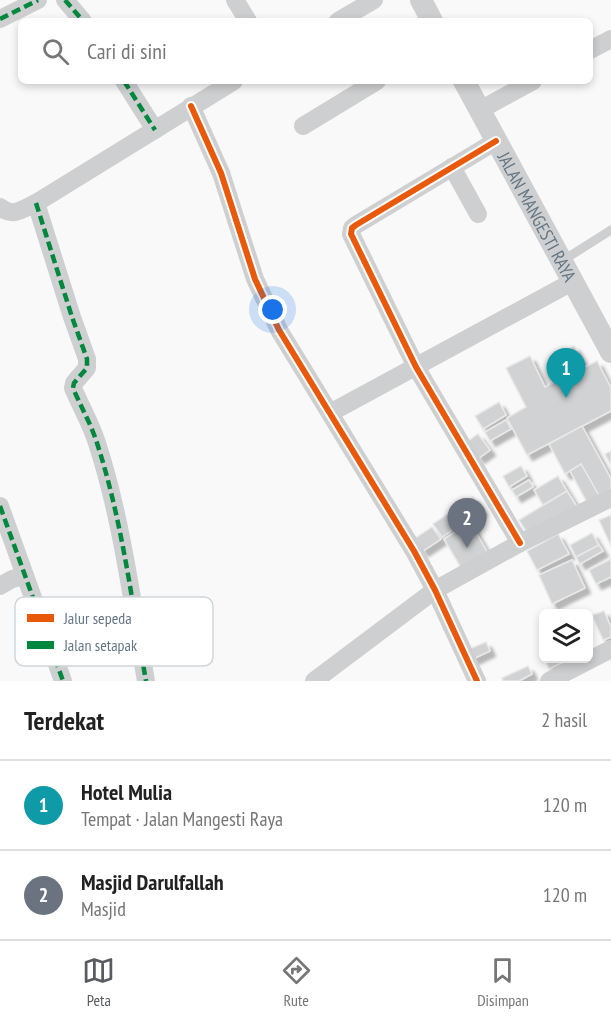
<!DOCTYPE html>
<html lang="id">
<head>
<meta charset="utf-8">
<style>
	:root { --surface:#fff; --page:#f6f6f6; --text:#222; --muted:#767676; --line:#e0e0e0; --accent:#585c60 }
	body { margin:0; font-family:"PT Sans Narrow",sans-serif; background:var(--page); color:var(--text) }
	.controls { position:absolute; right:18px; bottom:18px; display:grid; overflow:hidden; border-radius:9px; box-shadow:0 3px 9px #0003 }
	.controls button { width:54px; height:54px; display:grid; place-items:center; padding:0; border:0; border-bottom:2px solid var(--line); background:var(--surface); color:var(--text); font:30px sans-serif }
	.you { position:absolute; left:273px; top:310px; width:21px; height:21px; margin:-15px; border:4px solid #fff; border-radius:50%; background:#1a73e8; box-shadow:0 0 0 9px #1a73e833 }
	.badge { display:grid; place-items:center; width:39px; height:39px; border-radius:50%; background:var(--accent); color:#fff; font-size:20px; font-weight:700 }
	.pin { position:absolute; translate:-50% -50px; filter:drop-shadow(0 2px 3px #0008) }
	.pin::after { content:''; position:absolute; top:32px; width:21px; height:18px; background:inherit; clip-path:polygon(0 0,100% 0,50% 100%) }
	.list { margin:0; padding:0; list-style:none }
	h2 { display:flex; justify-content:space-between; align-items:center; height:78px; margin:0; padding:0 24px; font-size:26px }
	h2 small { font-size:20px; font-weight:400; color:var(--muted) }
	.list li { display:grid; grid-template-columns:39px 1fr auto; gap:18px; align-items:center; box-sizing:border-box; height:90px; padding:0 24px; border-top:2px solid var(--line) }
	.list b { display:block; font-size:22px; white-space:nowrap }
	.list p { margin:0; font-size:20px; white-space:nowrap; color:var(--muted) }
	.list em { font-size:20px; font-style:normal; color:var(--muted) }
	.icon { flex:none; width:33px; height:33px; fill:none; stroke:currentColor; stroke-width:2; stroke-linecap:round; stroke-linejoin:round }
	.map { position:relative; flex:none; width:611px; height:681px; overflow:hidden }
	.search { position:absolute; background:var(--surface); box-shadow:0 3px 9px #0003; left:18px; right:18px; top:18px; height:66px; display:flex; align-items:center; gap:15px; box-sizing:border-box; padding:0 21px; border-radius:9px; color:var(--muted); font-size:22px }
	.sheet { height:258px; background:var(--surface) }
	nav { display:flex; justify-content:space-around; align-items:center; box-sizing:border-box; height:84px; border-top:2px solid var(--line); background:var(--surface); font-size:16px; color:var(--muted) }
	nav a { display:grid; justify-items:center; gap:3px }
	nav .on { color:var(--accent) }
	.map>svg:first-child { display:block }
	.building { fill:#d0d2d3; stroke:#e8e8e8; stroke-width:1.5; filter:url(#shadow) }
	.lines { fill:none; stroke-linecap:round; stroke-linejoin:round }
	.service { stroke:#cecfd0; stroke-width:9 }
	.minor { stroke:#cecfd0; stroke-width:18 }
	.tertiary { stroke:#cecfd0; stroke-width:22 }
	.quiet { stroke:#00873e; stroke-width:4.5; stroke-dasharray:9 4.5; stroke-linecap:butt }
	.cycleway-casing { stroke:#fff; stroke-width:10 }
	.cycleway { stroke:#e8590c; stroke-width:6 }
	.labels { text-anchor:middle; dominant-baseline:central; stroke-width:6; stroke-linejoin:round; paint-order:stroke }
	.street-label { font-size:18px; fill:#657683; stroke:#fff }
	.key { fill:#fff; stroke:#d1d6da; stroke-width:1.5 }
	.key-label { font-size:16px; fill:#657683 }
</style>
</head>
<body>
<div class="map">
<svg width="611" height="681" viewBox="0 0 611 681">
	<defs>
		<filter id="shadow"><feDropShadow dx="5.5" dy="5.5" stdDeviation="1.5" flood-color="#0004"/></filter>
	</defs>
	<rect width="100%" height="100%" fill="#f9f9f9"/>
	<g class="building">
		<polygon points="574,346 582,361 557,376 549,361"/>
		<polygon points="530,356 545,387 597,361 611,388 611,411 527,455 507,418 526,407 506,368"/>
		<polygon points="499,402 506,415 483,429 475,416"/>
		<polygon points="506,420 511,429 490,441 485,432"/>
		<polygon points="582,426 611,479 611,493 601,499 581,464 565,474 549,444"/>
		<polygon points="478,434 490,450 479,458 467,442"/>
		<polygon points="611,451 611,464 610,464 605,454"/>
		<polygon points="581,464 601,499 589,506 570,471"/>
		<polygon points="521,466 527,476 509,487 503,476"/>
		<polygon points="558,476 567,491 543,505 534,490"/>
		<polygon points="529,480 533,487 516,497 512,490"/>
		<polygon points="567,491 577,507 529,536 519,520"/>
		<polygon points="473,497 482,510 442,537 433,524"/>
		<polygon points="611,515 611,546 599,520"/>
		<polygon points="470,522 490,557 463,571 444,539"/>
		<polygon points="432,527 441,539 423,551 414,539"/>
		<polygon points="592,533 599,545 576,557 570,545"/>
		<polygon points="558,534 569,554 537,570 527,551"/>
		<polygon points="599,545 603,551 580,564 576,557"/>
		<polygon points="611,559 611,577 596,584 589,570"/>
		<polygon points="572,560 585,588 552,604 539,575"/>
		<polygon points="604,611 611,627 611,637 603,640 592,615"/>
		<polygon points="486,642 490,651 471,660 467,650"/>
		<polygon points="544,658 571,658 549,669"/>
		<polygon points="528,666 532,674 519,681 503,681 502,678"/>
	</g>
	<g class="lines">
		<polyline class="service" points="562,261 611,230"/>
		<g class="minor">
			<polyline points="65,0 83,21"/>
			<polyline points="235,0 248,21"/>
			<polyline points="0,19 38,0"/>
			<polyline points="338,21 374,0"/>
			<polyline points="590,50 611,39"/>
			<polyline points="124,81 155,130"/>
			<polyline points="191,106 221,173 255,279 279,330 414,551 435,590 477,681"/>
			<polyline points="480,110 533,81"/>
			<polyline points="303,126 377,81"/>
			<polyline points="496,141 356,225 352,228 351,234 416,367 520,543"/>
			<polyline points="452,167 478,214"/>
			<path d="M36,203L72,317L87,359V368L74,383L73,388C81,407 91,424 97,443C122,520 132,602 146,681"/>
			<path d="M0,207C12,218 23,209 36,203L234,81"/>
			<polyline points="330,413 572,282"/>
			<polyline points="0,506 63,681"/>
			<polyline points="0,586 12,579 25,576"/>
			<polyline points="314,681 435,590 520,543 611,498"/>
			<polyline points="549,681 611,649"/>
		</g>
		<g class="tertiary">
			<polyline points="421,0 432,21"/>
			<path id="s1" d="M464,81L611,352"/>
		</g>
		<g class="quiet">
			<polyline points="65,0 83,21"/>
			<polyline points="0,19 38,0"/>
			<polyline points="124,81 155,130"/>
			<path d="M36,203L72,317L87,359V368L74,383L73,388C81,407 91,424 97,443C122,520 132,602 146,681"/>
			<polyline points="0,506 63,681"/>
		</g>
		<defs>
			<g id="cycleway">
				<polyline points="191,106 221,173 255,279 279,330 414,551 435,590 477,681"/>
				<polyline points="496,141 356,225 352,228 351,234 416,367 520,543"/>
			</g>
		</defs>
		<use href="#cycleway" class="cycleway-casing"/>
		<use href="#cycleway" class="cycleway"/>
	</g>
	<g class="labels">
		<g class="street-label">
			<text stroke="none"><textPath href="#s1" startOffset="154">JALAN MANGESTI RAYA</textPath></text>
		</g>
	</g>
	<rect x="15" y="597" width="198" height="69" rx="9" class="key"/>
	<rect x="27" y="614" width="27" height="8" fill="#e8590c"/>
	<rect x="27" y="641" width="27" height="8" fill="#00873e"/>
	<g class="key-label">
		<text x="64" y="624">Jalur sepeda</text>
		<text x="64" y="651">Jalan setapak</text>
	</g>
</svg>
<div class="controls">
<button><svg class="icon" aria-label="layers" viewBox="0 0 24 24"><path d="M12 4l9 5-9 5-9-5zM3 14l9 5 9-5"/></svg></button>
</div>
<div class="you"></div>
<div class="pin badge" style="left:566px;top:398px;background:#0f9aa8">1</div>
<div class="pin badge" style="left:467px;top:548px;background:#6b7280">2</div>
<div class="search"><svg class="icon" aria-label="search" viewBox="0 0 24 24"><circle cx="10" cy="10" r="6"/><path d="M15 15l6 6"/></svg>Cari di sini</div>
</div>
<section class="sheet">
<h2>Terdekat<small>2 hasil</small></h2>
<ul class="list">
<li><span class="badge" style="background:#0f9aa8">1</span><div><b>Hotel Mulia</b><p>Tempat · Jalan Mangesti Raya</p></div><em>120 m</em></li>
<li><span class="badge" style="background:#6b7280">2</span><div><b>Masjid Darulfallah</b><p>Masjid</p></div><em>120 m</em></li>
</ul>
</section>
<nav>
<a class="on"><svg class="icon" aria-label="map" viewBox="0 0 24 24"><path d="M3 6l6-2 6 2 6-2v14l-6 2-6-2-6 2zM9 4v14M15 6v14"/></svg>Peta</a>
<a><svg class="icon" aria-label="directions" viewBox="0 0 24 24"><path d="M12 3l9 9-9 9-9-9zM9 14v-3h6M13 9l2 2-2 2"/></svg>Rute</a>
<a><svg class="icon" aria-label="saved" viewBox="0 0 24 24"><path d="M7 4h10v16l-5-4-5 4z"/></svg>Disimpan</a>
</nav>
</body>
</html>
